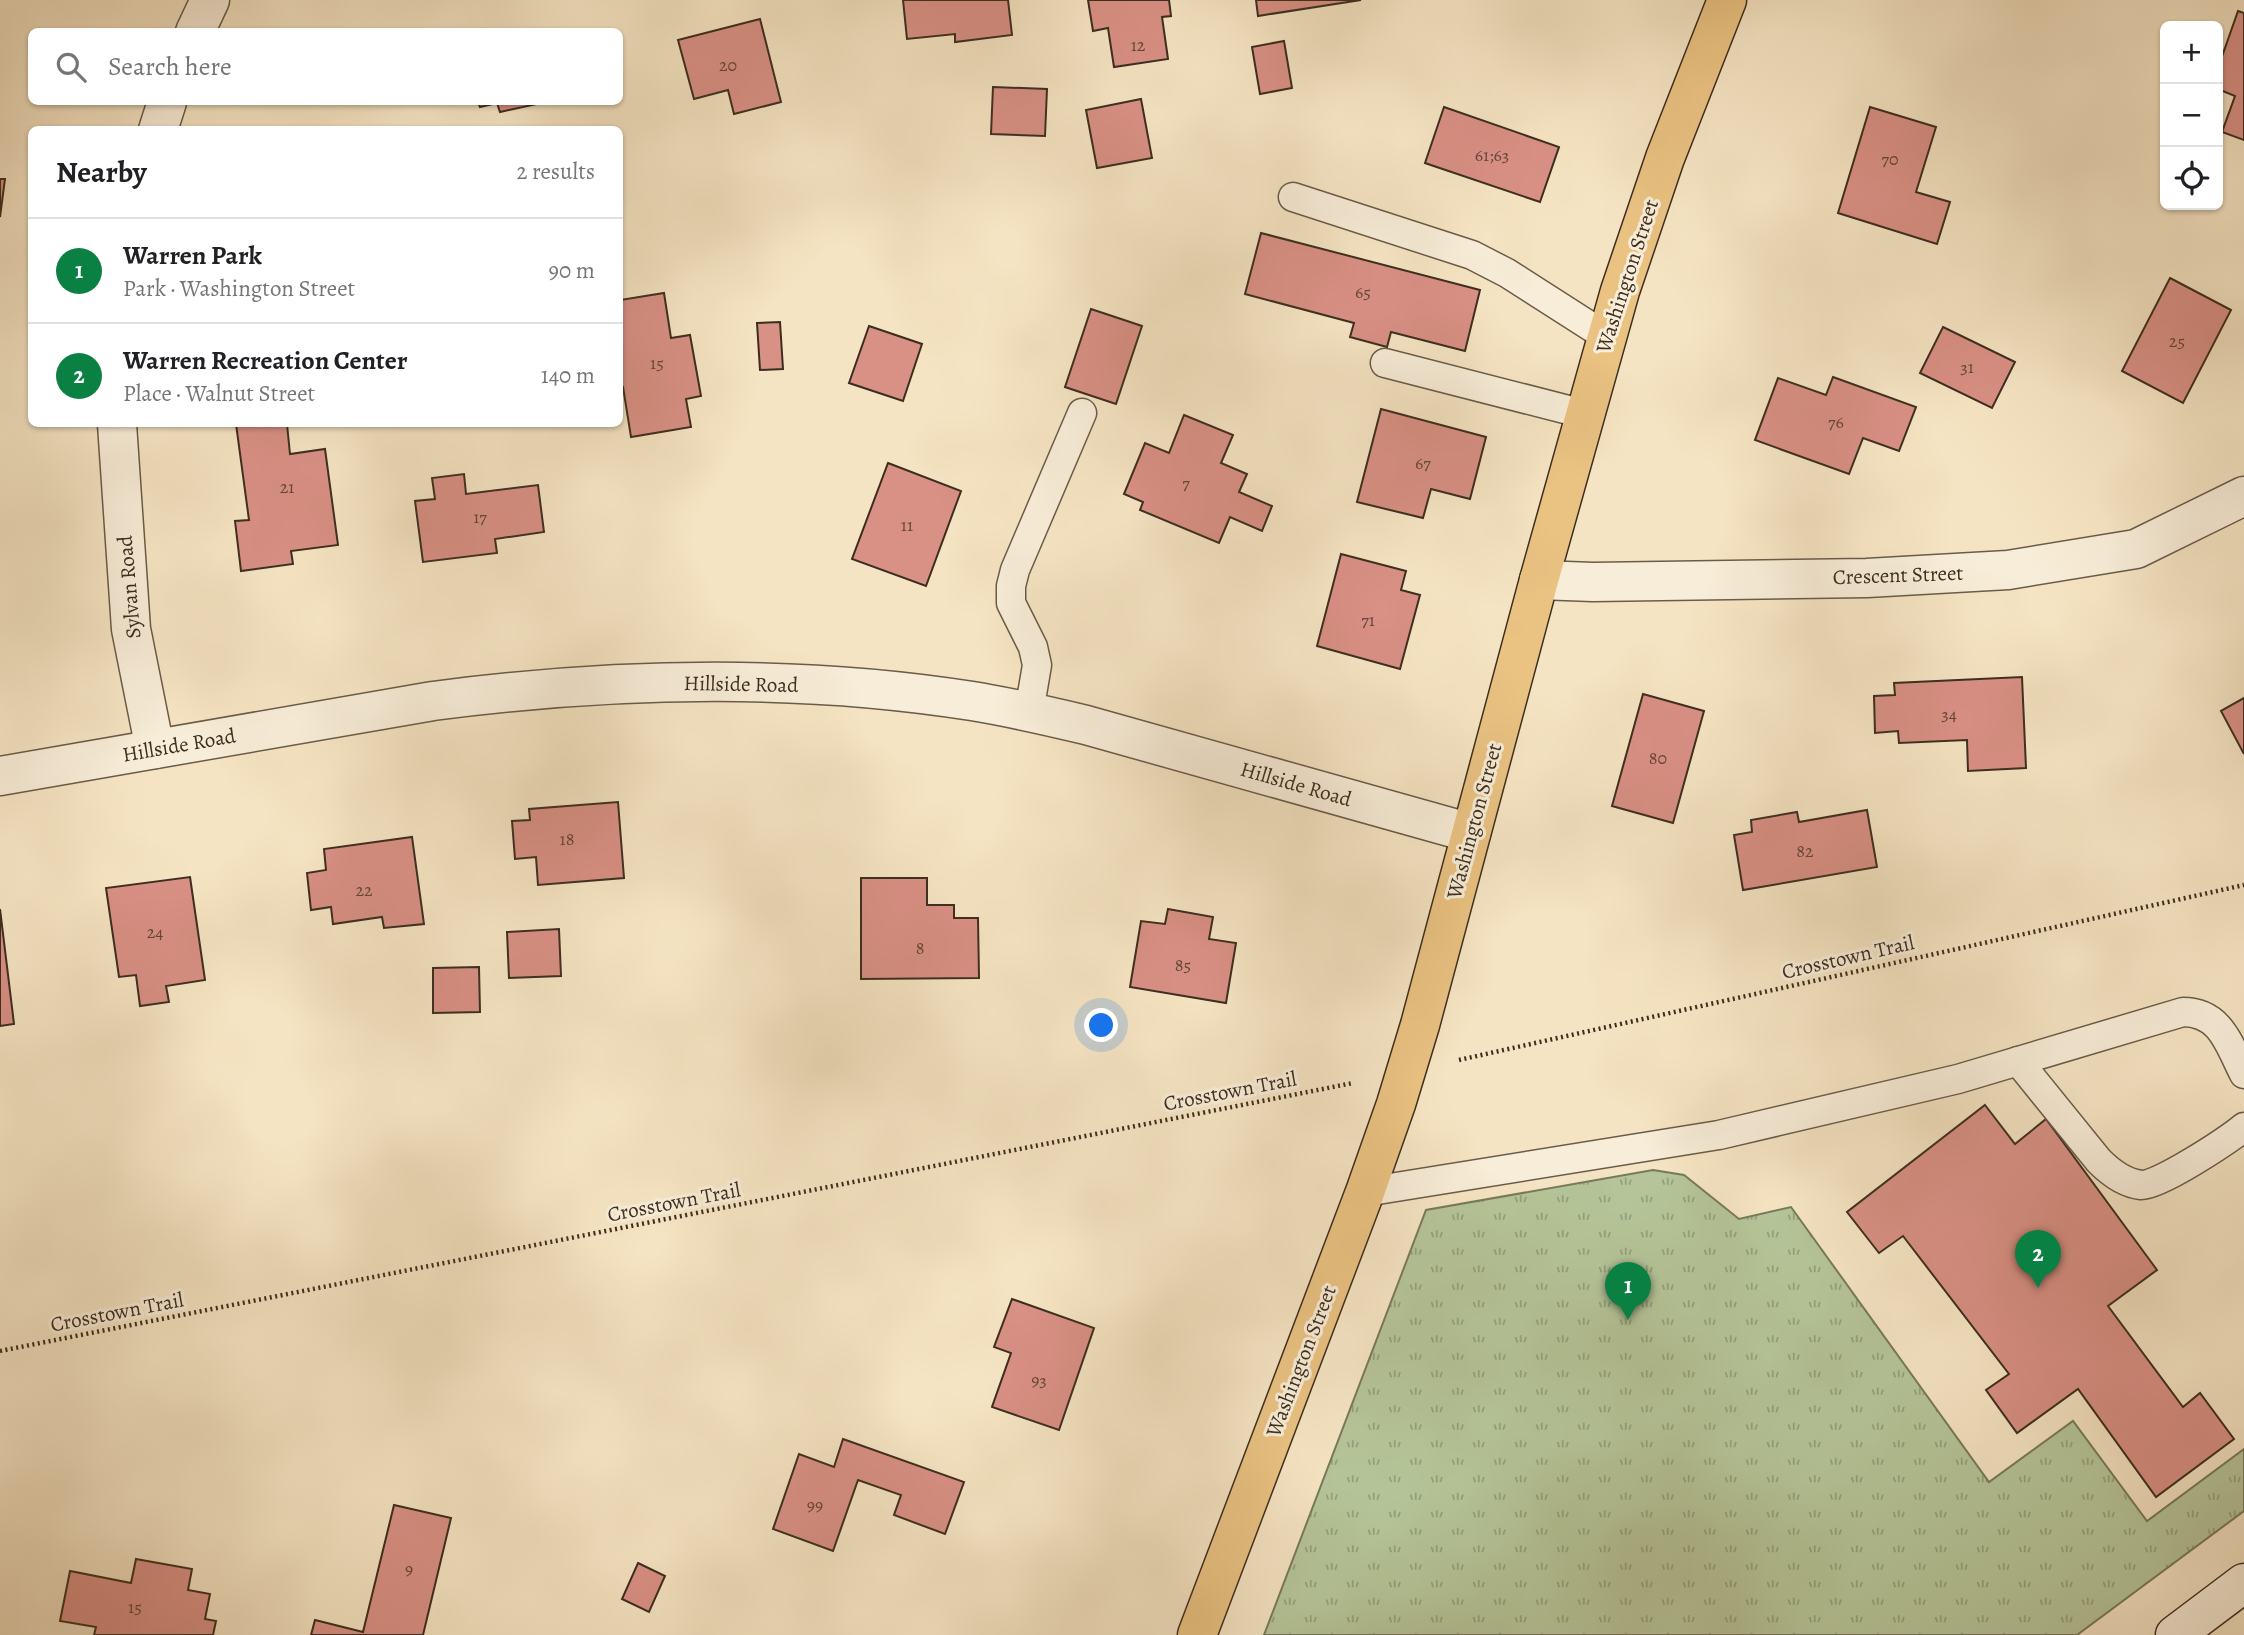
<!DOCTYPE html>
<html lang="en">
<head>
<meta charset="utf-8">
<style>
	:root { --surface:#fff; --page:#f2f2f2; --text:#202124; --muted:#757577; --line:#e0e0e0; --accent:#0b8043 }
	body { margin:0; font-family:Alegreya,serif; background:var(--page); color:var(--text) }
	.controls { position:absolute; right:21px; top:21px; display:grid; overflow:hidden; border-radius:10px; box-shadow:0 2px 5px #0004 }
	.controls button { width:63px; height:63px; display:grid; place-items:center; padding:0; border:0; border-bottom:2px solid var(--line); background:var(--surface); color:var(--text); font:35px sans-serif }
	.you { position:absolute; left:1102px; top:1026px; width:24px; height:24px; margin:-18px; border:5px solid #fff; border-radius:50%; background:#1a73e8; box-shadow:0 0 0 10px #1a73e833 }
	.badge { display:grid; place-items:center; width:46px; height:46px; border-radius:50%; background:var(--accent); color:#fff; font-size:23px; font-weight:700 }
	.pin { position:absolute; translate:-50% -58px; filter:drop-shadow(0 2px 4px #0008) }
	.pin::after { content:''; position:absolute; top:37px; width:24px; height:21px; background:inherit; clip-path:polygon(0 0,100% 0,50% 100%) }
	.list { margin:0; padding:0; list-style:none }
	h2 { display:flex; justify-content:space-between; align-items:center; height:91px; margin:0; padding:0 28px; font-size:30px }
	h2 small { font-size:23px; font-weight:400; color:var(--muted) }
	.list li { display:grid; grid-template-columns:46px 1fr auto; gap:21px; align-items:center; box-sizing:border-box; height:105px; padding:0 28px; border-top:2px solid var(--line) }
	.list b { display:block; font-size:26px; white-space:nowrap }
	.list p { margin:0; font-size:23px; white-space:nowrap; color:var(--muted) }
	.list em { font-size:23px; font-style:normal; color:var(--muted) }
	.icon { flex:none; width:38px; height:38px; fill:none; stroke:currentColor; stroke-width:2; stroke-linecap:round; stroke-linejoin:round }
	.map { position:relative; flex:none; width:2244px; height:1635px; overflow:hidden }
	.search { position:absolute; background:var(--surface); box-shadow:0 2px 5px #0004; left:28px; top:28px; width:595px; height:77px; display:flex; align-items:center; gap:18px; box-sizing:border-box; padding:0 24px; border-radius:10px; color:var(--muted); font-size:26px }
	.panel { position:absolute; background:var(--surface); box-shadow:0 2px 5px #0004; left:28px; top:126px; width:595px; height:301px; border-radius:10px }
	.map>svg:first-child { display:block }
	.grass { fill:url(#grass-tufts); stroke:#787a5c; stroke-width:2 }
	.building { fill:#d99085; stroke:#3c2e1f; stroke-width:2 }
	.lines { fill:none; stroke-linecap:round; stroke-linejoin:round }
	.lane-casing { stroke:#6a5c48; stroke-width:31 }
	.street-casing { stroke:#6a5c48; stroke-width:41 }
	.secondary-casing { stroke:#3c2e1f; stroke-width:41 }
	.primary-casing { stroke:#3c2e1f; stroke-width:41 }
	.path { stroke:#3c2e1f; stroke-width:4.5; stroke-dasharray:2 3.5; stroke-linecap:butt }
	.lane { stroke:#f8edd8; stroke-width:28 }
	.street { stroke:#f8edd8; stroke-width:38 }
	.secondary { stroke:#f8edd8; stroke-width:38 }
	.primary { stroke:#eac282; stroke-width:38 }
	.labels { text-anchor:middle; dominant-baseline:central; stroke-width:6; stroke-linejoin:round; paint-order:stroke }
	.number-label { font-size:18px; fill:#634638 }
	.street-label { font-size:21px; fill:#3c2e1f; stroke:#f8edd8 }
</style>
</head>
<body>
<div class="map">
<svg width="2244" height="1635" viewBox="0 0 2244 1635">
	<defs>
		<pattern id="grass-tufts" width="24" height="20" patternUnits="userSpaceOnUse" patternTransform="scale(1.75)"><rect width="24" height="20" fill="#b5c599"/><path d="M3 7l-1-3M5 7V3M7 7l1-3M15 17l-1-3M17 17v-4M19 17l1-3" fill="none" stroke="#94a07c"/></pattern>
	</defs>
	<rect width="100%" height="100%" fill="#f5e4c3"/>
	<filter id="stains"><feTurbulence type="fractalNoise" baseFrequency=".00286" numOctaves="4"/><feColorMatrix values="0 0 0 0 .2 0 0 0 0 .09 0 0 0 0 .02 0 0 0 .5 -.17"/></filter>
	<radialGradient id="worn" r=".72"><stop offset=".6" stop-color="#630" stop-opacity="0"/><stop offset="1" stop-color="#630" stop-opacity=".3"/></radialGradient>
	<polygon class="grass" points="1653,1170 1684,1175 1739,1219 1791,1207 1989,1482 2073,1421 2147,1521 2244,1449 2244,1511 2077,1635 1264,1635 1426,1210"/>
	<g class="building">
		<polygon points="903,0 1008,0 1012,35 955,42 955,34 907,39"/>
		<polygon points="1088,0 1169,0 1171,16 1162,17 1168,59 1114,67 1108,28 1093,31"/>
		<polygon points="1256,0 1361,0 1258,16"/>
		<polygon points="2238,11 2244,13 2244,140 2222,132 2235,96 2218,89 2218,68"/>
		<polygon points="760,19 781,102 734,114 728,90 694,99 678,40"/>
		<polygon points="1284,41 1292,88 1260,94 1252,47"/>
		<polygon points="993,87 1047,89 1045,136 991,134"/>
		<polygon points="1141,99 1152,158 1097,168 1086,110"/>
		<polygon points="478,102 546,102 500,112 497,103 480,107"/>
		<polygon points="1444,107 1559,147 1540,202 1425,163"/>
		<polygon points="1870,107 1936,127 1916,192 1950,202 1937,244 1838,213"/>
		<polygon points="0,179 5,179 0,217"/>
		<polygon points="1261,233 1480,290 1465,351 1391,332 1387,347 1350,337 1354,323 1245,294"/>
		<polygon points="2170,278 2231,310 2183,403 2122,371"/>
		<polygon points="664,293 671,338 690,335 701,396 686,399 691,427 631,437 623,387 620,387 620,300"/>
		<polygon points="1091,309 1142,326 1116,404 1065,387"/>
		<polygon points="780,322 783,369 760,370 757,323"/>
		<polygon points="869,326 922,344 903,401 849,383"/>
		<polygon points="1943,327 2015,362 1992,408 1920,373"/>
		<polygon points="1833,377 1916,407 1899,451 1863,438 1849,474 1755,440 1778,378 1826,395"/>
		<polygon points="1381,409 1486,437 1470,499 1431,489 1423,518 1357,502"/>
		<polygon points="1184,415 1233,435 1221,463 1247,474 1239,492 1272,506 1262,531 1230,517 1219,543 1140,510 1143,502 1124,494 1145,443 1169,453"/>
		<polygon points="236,424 287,424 290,454 325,449 338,545 291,551 293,564 241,571 235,521 249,520"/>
		<polygon points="888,463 961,491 926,586 852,559"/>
		<polygon points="464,474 466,494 538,485 544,532 495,539 497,553 423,562 415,501 435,499 432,478"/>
		<polygon points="1341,554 1406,571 1401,590 1420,595 1400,669 1317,646"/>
		<polygon points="2022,677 2026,768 1968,771 1967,740 1899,743 1898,731 1875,733 1874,696 1895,695 1894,683"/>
		<polygon points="1643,694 1704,711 1673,823 1612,806"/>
		<polygon points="2244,698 2244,754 2221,711"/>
		<polygon points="618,802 624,878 538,885 536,857 515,859 512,821 530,820 529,809"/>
		<polygon points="1867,810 1877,867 1743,890 1734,835 1752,832 1751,820 1797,812 1799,822"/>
		<polygon points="412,837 424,924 384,928 382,917 333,924 331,907 311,910 307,873 326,870 324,849"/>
		<polygon points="190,877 205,980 166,986 169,1002 140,1006 136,975 119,977 106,888"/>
		<polygon points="861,878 927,878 927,905 954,905 954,918 978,918 979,978 861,979"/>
		<polygon points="0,909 14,1024 0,1026"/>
		<polygon points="1168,909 1213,917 1209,939 1236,943 1226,1003 1130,987 1141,921 1165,924"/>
		<polygon points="559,929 561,976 509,978 507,932"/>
		<polygon points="479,967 480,1012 433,1013 433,968"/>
		<polygon points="1985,1105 2015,1144 2046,1119 2157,1270 2108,1306 2183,1407 2200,1393 2234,1439 2156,1497 2078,1389 2017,1433 1986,1390 2009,1374 1903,1236 1879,1253 1847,1212"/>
		<polygon points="1012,1299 1094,1328 1059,1430 992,1407 1011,1353 994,1347"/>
		<polygon points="843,1439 964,1482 945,1534 894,1515 901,1495 858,1480 833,1551 773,1529 799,1454 834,1467"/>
		<polygon points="394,1505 451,1518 423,1635 311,1635 315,1620 363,1632"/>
		<polygon points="136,1559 192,1569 188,1590 210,1594 205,1619 216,1621 213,1635 94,1635 96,1627 60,1621 70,1571 131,1583"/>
		<polygon points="638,1563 665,1576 649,1612 622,1599"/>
	</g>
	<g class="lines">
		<defs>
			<g id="lane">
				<polyline points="1293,197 1472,255 1507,273 1607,337"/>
				<polyline points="1385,363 1584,414"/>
				<polyline points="1029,712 1037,665 1033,647 1011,603 1011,586 1015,570 1082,413"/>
				<path d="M2018,1061L2099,1161C2110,1172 2124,1183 2141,1185C2159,1186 2228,1140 2244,1127"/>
				<path d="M1365,1192L1719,1135L1958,1079L2183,1012C2221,1012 2229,1045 2244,1074"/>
			</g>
			<g id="street">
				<polyline points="195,32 210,0"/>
				<polyline points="158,130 167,102"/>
				<polyline points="117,424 131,629 155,749"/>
				<polyline points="1539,580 1593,582 1867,578 2008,570 2136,549 2244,496"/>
				<path d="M0,776L433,701C610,678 794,673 972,701C1010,707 1048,716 1086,725L1471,833"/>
			</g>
			<polyline id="secondary" points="2175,1635 2244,1583"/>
			<polyline id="primary" points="1197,1635 1365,1192 1396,1104 1420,1025 1539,580 1620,291 1665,158 1727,0"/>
		</defs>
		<use href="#lane" class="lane-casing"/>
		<use href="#street" class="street-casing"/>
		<use href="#secondary" class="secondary-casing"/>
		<use href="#primary" class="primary-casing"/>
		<g class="path">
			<polyline points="1459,1060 2244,885"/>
			<polyline points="0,1351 1353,1083"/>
		</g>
		<use href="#lane" class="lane"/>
		<use href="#street" class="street"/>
		<use href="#secondary" class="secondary"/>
		<use href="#primary" class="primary"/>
	</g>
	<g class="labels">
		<g class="number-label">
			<text x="1138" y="45">12</text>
			<text x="728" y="65">20</text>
			<text x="1492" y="155">61;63</text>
			<text x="1890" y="159">70</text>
			<text x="1363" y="292">65</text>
			<text x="2177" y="341">25</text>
			<text x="657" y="363">15</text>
			<text x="1967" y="367">31</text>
			<text x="1836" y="422">76</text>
			<text x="1423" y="463">67</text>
			<text x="1186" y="483">7</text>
			<text x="287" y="487">21</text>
			<text x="480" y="517">17</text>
			<text x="907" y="525">11</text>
			<text x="1368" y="620">71</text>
			<text x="1949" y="714">34</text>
			<text x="1658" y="758">80</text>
			<text x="567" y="839">18</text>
			<text x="1805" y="851">82</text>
			<text x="364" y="890">22</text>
			<text x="155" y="932">24</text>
			<text x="920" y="948">8</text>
			<text x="1183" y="965">85</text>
			<text x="1039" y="1380">93</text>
			<text x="815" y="1505">99</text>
			<text x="409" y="1569">9</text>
			<text x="135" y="1607">15</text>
		</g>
		<g class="street-label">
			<text transform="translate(1627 276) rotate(-72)">Washington Street</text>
			<text transform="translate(1898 575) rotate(-2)">Crescent Street</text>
			<text transform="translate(129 587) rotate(-95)">Sylvan Road</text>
			<text transform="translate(741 684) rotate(1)">Hillside Road</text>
			<text transform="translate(179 745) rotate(-10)">Hillside Road</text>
			<text transform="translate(1296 784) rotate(16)">Hillside Road</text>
			<text transform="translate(1474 821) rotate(-75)">Washington Street</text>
			<text transform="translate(1848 957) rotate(-13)">Crosstown Trail</text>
			<text transform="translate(1230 1091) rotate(-11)">Crosstown Trail</text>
			<text transform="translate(674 1202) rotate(-11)">Crosstown Trail</text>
			<text transform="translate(117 1312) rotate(-11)">Crosstown Trail</text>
			<text transform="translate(1301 1361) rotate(-69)">Washington Street</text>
		</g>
	</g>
	<rect width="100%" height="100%" filter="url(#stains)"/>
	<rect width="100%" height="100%" fill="url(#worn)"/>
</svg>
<div class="controls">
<button>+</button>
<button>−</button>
<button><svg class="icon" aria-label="locate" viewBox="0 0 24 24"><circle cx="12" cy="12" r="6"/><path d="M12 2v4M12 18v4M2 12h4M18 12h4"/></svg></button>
</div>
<div class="you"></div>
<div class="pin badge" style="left:1628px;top:1320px">1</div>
<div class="pin badge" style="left:2038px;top:1288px">2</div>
<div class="search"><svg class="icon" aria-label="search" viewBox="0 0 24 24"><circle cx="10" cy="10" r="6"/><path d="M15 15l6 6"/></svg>Search here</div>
<section class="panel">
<h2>Nearby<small>2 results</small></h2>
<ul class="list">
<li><span class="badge">1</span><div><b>Warren Park</b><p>Park · Washington Street</p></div><em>90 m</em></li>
<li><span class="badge">2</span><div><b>Warren Recreation Center</b><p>Place · Walnut Street</p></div><em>140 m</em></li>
</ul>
</section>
</div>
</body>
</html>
